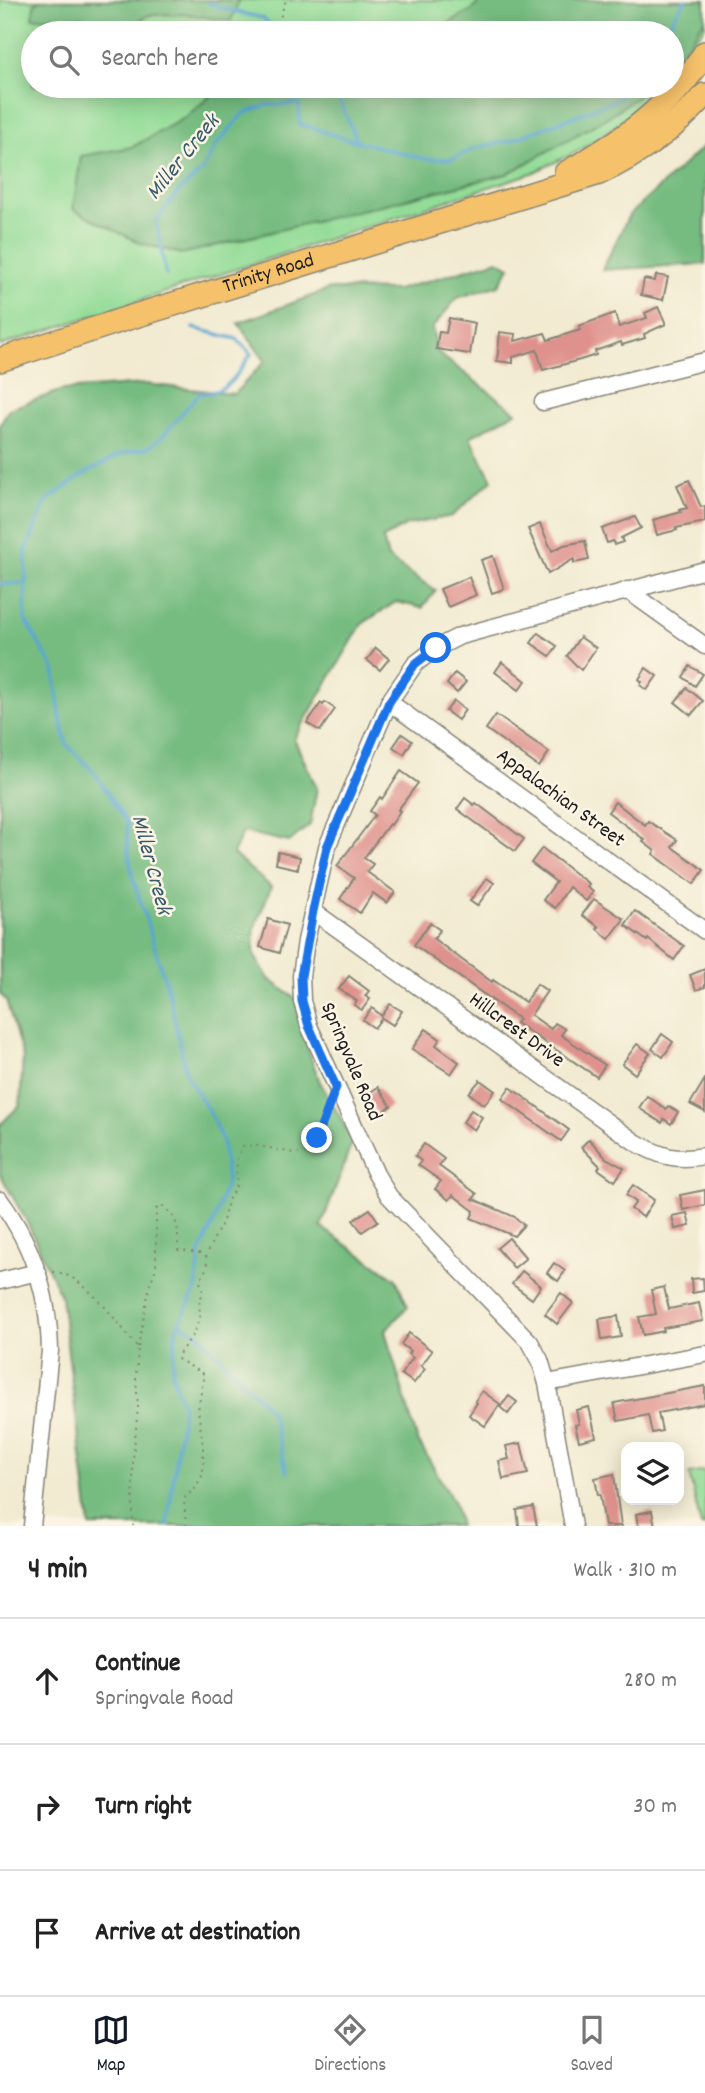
<!DOCTYPE html>
<html lang="en">
<head>
<meta charset="utf-8">
<style>
	:root { --surface:#fff; --page:#f6f6f6; --text:#222; --muted:#767676; --line:#e0e0e0; --accent:#111827 }
	body { margin:0; font-family:Dekko,sans-serif; background:var(--page); color:var(--text) }
	.controls { position:absolute; right:21px; bottom:21px; display:grid; overflow:hidden; border-radius:14px; box-shadow:0 4px 18px #0003 }
	.controls button { width:63px; height:63px; display:grid; place-items:center; padding:0; border:0; border-bottom:2px solid var(--line); background:var(--surface); color:var(--text); font:35px sans-serif }
	.stop { position:absolute; width:21px; height:21px; margin:-16px; border:5px solid #1a73e8; border-radius:50%; background:#fff }
	.stop.end { background:#1a73e8; border-color:#fff; box-shadow:0 2px 7px #0008 }
	.list { margin:0; padding:0; list-style:none }
	h2 { display:flex; justify-content:space-between; align-items:center; height:91px; margin:0; padding:0 28px; font-size:30px }
	h2 small { font-size:23px; font-weight:400; color:var(--muted) }
	.list li { display:grid; grid-template-columns:46px 1fr auto; gap:21px; align-items:center; box-sizing:border-box; height:126px; padding:0 28px; border-top:2px solid var(--line) }
	.list b { display:block; font-size:26px; white-space:nowrap }
	.list p { margin:0; font-size:23px; white-space:nowrap; color:var(--muted) }
	.list em { font-size:23px; font-style:normal; color:var(--muted) }
	.icon { flex:none; width:38px; height:38px; fill:none; stroke:currentColor; stroke-width:2; stroke-linecap:round; stroke-linejoin:round }
	.map { position:relative; flex:none; width:705px; height:1526px; overflow:hidden }
	.search { position:absolute; background:var(--surface); box-shadow:0 4px 18px #0003; left:21px; right:21px; top:21px; height:77px; display:flex; align-items:center; gap:18px; box-sizing:border-box; padding:0 24px; border-radius:38px; color:var(--muted); font-size:26px }
	.sheet { height:469px; background:var(--surface) }
	nav { display:flex; justify-content:space-around; align-items:center; box-sizing:border-box; height:98px; border-top:2px solid var(--line); background:var(--surface); font-size:19px; color:var(--muted) }
	nav a { display:grid; justify-items:center; gap:4px }
	nav .on { color:var(--accent) }
	.map>svg:first-child { display:block }
	.green { fill:#93dc97; stroke:#587c5a; stroke-width:2 }
	.forest { fill:#76bc80; stroke:#496c4e; stroke-width:2 }
	.lines { fill:none; stroke-linecap:round; stroke-linejoin:round }
	.stream { stroke:#59a5d1; stroke-width:3.5 }
	.building { fill:#df928d }
	.minor-casing { stroke:#878477; stroke-width:19 }
	.highway-casing { stroke:#878477; stroke-width:26 }
	.path { stroke:#878477; stroke-width:2; stroke-dasharray:2 5; stroke-linecap:butt }
	.minor { stroke:#fff; stroke-width:16 }
	.highway { stroke:#f5c16b; stroke-width:23 }
	.route { stroke:#1a73e8; stroke-width:9 }
	.labels { text-anchor:middle; dominant-baseline:central; stroke-width:5; stroke-linejoin:round; paint-order:stroke }
	.street-label { font-size:21px; fill:#1c1c1c; stroke:#fcf5e5 }
	.water-label { font-size:23px; font-style:italic; fill:#375a6d; stroke:#fcf5e5 }
</style>
</head>
<body>
<div class="map">
<svg width="705" height="1526" viewBox="0 0 705 1526">
	<rect width="100%" height="100%" fill="#fcf5e5"/>
	<filter id="ink" filterUnits="userSpaceOnUse"><feTurbulence type="fractalNoise" baseFrequency=".0143" numOctaves="2"/><feDisplacementMap in="SourceGraphic" scale="14" xChannelSelector="R" yChannelSelector="G"/><feConvolveMatrix kernelMatrix="1 2 1 2 8 2 1 2 1" color-interpolation-filters="sRGB"/></filter>
	<filter id="wash" filterUnits="userSpaceOnUse"><feTurbulence type="fractalNoise" baseFrequency=".00686" numOctaves="4" result="noise"/><feDisplacementMap in="SourceGraphic" scale="28" xChannelSelector="R" yChannelSelector="G"/><feGaussianBlur stdDeviation="1.57" result="paint"/><feColorMatrix in="noise" values="0 0 0 0 0 0 0 0 0 0 0 0 0 0 0 0 0 1.4 0 .05"/><feComposite in="paint" operator="in"/></filter>
	<g filter="url(#wash)">
		<rect width="100%" height="100%" fill="#f2ebd2"/>
		<g class="green">
			<polygon points="0,0 705,0 705,26 672,72 672,33 33,33 33,86 659,86 634,112 583,149 532,173 0,346"/>
			<polygon points="705,1471 705,1526 701,1526 689,1474"/>
		</g>
		<g class="forest">
			<polygon points="40,0 239,0 231,21 187,14 149,15 122,32 80,17 33,18 34,4"/>
			<polygon points="480,0 705,0 705,20 672,65 672,33 432,33 473,9"/>
			<polygon points="223,86 653,86 603,120 507,174 182,254 140,243 73,209 81,156 132,147 184,118"/>
			<polygon points="705,145 705,264 602,270 629,215"/>
			<polygon points="498,260 510,267 499,285 457,298 432,328 438,353 516,412 470,437 492,480 452,516 407,525 383,538 388,558 436,591 422,608 396,602 362,624 294,739 317,788 310,825 289,842 243,832 233,854 271,887 254,930 254,955 269,979 296,999 309,1053 320,1082 353,1140 321,1227 396,1279 408,1306 385,1331 417,1439 454,1503 460,1526 90,1526 61,1297 28,1224 0,1174 0,1125 20,1105 23,1057 6,1000 0,994 0,424 9,409 63,390 145,384 234,394 265,361 238,323 330,289 397,290"/>
		</g>
		<g class="lines">
			<g class="stream">
				<polyline points="209,3 228,10 263,18 279,33"/>
				<polyline points="664,33 685,0"/>
				<polyline points="328,86 339,100 357,141"/>
				<polyline points="166,275 156,221 176,194 203,170 216,145 243,114 267,105 299,104 300,124 344,138 425,159 452,159 476,148 512,140 583,113 619,98 628,86"/>
				<polyline points="0,584 26,583"/>
				<polyline points="179,1323 198,1333 271,1411 287,1472"/>
				<path d="M167,1526L183,1407L172,1373L176,1330L196,1289L200,1252L215,1219L227,1180L222,1140L210,1113L187,1076L168,990L133,878L128,850L127,823L94,772L67,745L60,716L54,669L25,620L26,551L46,501L84,474L121,454L150,447L164,435L199,393C226,396 238,374 251,354L237,339L193,328"/>
			</g>
		</g>
		<g id="blocks">
			<g class="building">
				<polygon points="656,275 668,277 663,300 641,295 644,279 655,281"/>
				<polygon points="658,307 666,324 644,334 645,338 622,345 621,342 595,351 596,355 580,360 543,370 537,350 513,357 513,363 497,361 500,332 516,334 515,341 545,333 548,340 580,330 579,326 615,313 619,327 647,318 645,313"/>
				<polygon points="449,318 475,323 470,354 436,349 439,332 446,333"/>
				<polygon points="689,480 701,507 705,506 705,522 676,528 677,530 657,535 653,520 681,512 680,510 687,508 677,485"/>
				<polygon points="635,517 641,528 621,538 623,542 614,545 613,541 607,543 602,529"/>
				<polygon points="540,524 552,551 564,545 585,541 589,560 574,563 574,559 548,574 528,529"/>
				<polygon points="493,556 504,589 492,593 481,560"/>
				<polygon points="469,577 476,595 448,607 440,589"/>
				<polygon points="538,633 557,646 550,656 531,643"/>
				<polygon points="580,637 596,648 581,670 567,656"/>
				<polygon points="376,648 389,659 380,670 367,660"/>
				<polygon points="502,662 526,681 519,690 495,672"/>
				<polygon points="690,666 703,674 695,686 683,677"/>
				<polygon points="646,668 657,676 647,690 640,685 642,682 639,679"/>
				<polygon points="455,673 466,682 457,693 447,684"/>
				<polygon points="687,688 703,701 691,715 675,702"/>
				<polygon points="454,701 465,710 458,720 446,711"/>
				<polygon points="325,702 335,709 320,731 307,723 321,703 323,705"/>
				<polygon points="496,715 549,752 539,767 486,729"/>
				<polygon points="402,734 412,741 404,754 393,747"/>
				<polygon points="401,771 418,783 398,810 400,811 391,825 389,824 364,858 373,864 367,872 395,892 387,903 373,893 360,913 340,899 354,878 337,866 375,815 370,811 380,797 382,799"/>
				<polygon points="465,798 474,805 476,803 524,839 515,851 457,809"/>
				<polygon points="615,802 645,825 648,821 677,840 672,847 704,870 694,884 653,854 655,851 643,842 645,840 608,812"/>
				<polygon points="542,848 589,884 587,887 593,892 586,901 569,887 555,908 543,900 556,882 531,863"/>
				<polygon points="278,852 300,857 298,869 276,864"/>
				<polygon points="487,878 494,883 477,906 470,901"/>
				<polygon points="594,899 624,919 609,939 597,929 599,927 582,915"/>
				<polygon points="635,911 684,946 674,960 648,939 647,941 625,925"/>
				<polygon points="268,919 287,925 279,953 260,947"/>
				<polygon points="430,923 440,930 434,939 492,982 493,980 525,1002 537,984 547,991 531,1015 551,1029 555,1023 565,1029 561,1035 605,1065 597,1077 516,1023 519,1019 414,945"/>
				<polygon points="705,969 705,987 696,990 690,975"/>
				<polygon points="349,976 369,991 365,996 370,999 362,1010 354,1005 357,1001 339,989"/>
				<polygon points="390,1004 402,1011 393,1025 382,1018 374,1028 363,1020 372,1008 382,1016"/>
				<polygon points="426,1029 440,1039 436,1045 459,1062 451,1074 412,1049"/>
				<polygon points="662,1034 673,1042 663,1057 652,1049"/>
				<polygon points="637,1044 650,1053 635,1074 622,1064"/>
				<polygon points="705,1079 705,1112 690,1104"/>
				<polygon points="480,1080 495,1091 484,1105 469,1093"/>
				<polygon points="378,1087 391,1106 378,1115 365,1096"/>
				<polygon points="510,1087 569,1130 561,1141 502,1099"/>
				<polygon points="647,1096 666,1109 668,1106 678,1112 671,1124 664,1119 662,1123 639,1108"/>
				<polygon points="471,1110 482,1117 474,1130 463,1122"/>
				<polygon points="589,1139 606,1158 624,1168 615,1181 598,1169 600,1166 581,1147"/>
				<polygon points="424,1144 444,1159 439,1166 477,1194 473,1199 515,1217 524,1225 514,1236 471,1218 474,1211 453,1195 449,1200 435,1189 441,1181 418,1165 421,1161 415,1156"/>
				<polygon points="633,1185 654,1200 643,1217 631,1209 636,1202 626,1195"/>
				<polygon points="705,1190 705,1205 683,1210 680,1195"/>
				<polygon points="370,1209 378,1221 362,1232 353,1220"/>
				<polygon points="687,1213 690,1226 675,1229 672,1216"/>
				<polygon points="509,1238 526,1258 514,1268 497,1248"/>
				<polygon points="554,1263 565,1271 558,1281 547,1273"/>
				<polygon points="522,1271 541,1286 532,1299 512,1284"/>
				<polygon points="703,1278 704,1291 692,1293 691,1279"/>
				<polygon points="664,1287 669,1309 699,1303 703,1321 663,1328 664,1331 643,1335 639,1317 656,1314 651,1290"/>
				<polygon points="561,1293 573,1303 557,1324 545,1314"/>
				<polygon points="618,1316 621,1337 602,1340 599,1319"/>
				<polygon points="409,1333 432,1351 421,1366 425,1369 414,1383 401,1374 413,1358 408,1354 410,1351 401,1344"/>
				<polygon points="705,1386 705,1404 658,1413 662,1431 652,1433 648,1415 618,1421 614,1403"/>
				<polygon points="482,1391 500,1404 485,1426 469,1415 477,1403 475,1401"/>
				<polygon points="509,1396 517,1402 508,1414 500,1407"/>
				<polygon points="589,1407 596,1437 579,1441 575,1425 579,1424 576,1410"/>
				<polygon points="521,1443 528,1474 503,1479 499,1461 509,1459 506,1446"/>
				<polygon points="614,1474 621,1526 605,1526 600,1495 598,1495 595,1478"/>
				<polygon points="533,1507 537,1526 519,1526 517,1510"/>
				<polygon points="652,1511 655,1526 638,1526 636,1514"/>
			</g>
		</g>
	</g>
	<g filter="url(#ink)">
		<use href="#blocks" fill-opacity="0" stroke="#878477" stroke-width="2"/>
		<g class="lines">
			<defs>
				<g id="minor">
					<polyline points="543,402 705,361"/>
					<polyline points="627,590 705,646"/>
					<polyline points="389,702 705,931"/>
					<path d="M313,911L635,1142C661,1157 675,1161 705,1156"/>
					<path d="M0,1200C33,1245 49,1296 50,1351L32,1526"/>
					<polyline points="0,1281 38,1272"/>
					<polyline points="547,1383 705,1354"/>
					<polyline points="573,1526 547,1383 540,1360 530,1342 389,1196 376,1174 309,1026 302,1001 301,976 306,941 327,847 389,702 415,664 436,648 460,636 705,570"/>
				</g>
				<g id="highway">
					<path d="M566,173C621,142 671,107 705,53"/>
					<path id="s1" d="M0,360L125,319L599,173C640,154 674,129 705,95"/>
				</g>
			</defs>
			<use href="#minor" class="minor-casing"/>
			<use href="#highway" class="highway-casing"/>
			<g class="path">
				<polyline points="156,33 163,30 194,33"/>
				<path d="M260,33C277,31 281,18 284,3L291,0"/>
				<path d="M53,1272C82,1271 120,1326 138,1348L136,1379L138,1407L133,1459V1526"/>
				<path d="M138,1347L150,1284L156,1268V1209L162,1206C180,1217 178,1232 178,1250L205,1254"/>
				<path d="M186,1526L184,1500L187,1494L193,1492L203,1474V1446L198,1410L204,1374L178,1359L180,1352L193,1335L200,1316L199,1300L203,1294L200,1281L207,1267L206,1254L223,1221L229,1198L236,1186L237,1159L243,1146C265,1143 284,1155 306,1153L317,1138L330,1103"/>
			</g>
			<use href="#minor" class="minor"/>
			<use href="#highway" class="highway"/>
		</g>
	</g>
	<g class="lines" filter="url(#ink)">
		<polyline class="route" points="317,1138 336,1087 309,1026 302,1001 301,976 313,911 327,847 389,702 415,664 436,648"/>
	</g>
	<g class="labels">
		<g class="street-label">
			<text stroke="none"><textPath href="#s1" startOffset="282">Trinity Road</textPath></text>
			<text transform="translate(560 799) rotate(36)">Appalachian Street</text>
			<text transform="translate(516 1031) rotate(36)">Hillcrest Drive</text>
			<text transform="translate(350 1062) rotate(67)">Springvale Road</text>
		</g>
		<g class="water-label">
			<text transform="translate(184 158) rotate(-51)">Miller Creek</text>
			<text transform="translate(150 865) rotate(75)">Miller Creek</text>
		</g>
	</g>
</svg>
<div class="controls">
<button><svg class="icon" aria-label="layers" viewBox="0 0 24 24"><path d="M12 4l9 5-9 5-9-5zM3 14l9 5 9-5"/></svg></button>
</div>
<div class="stop" style="left:436px;top:648px"></div>
<div class="stop end" style="left:317px;top:1138px"></div>
<div class="search"><svg class="icon" aria-label="search" viewBox="0 0 24 24"><circle cx="10" cy="10" r="6"/><path d="M15 15l6 6"/></svg>Search here</div>
</div>
<section class="sheet">
<h2>4 min<small>Walk · 310 m</small></h2>
<ul class="list">
<li><svg class="icon" aria-label="ahead" viewBox="0 0 24 24"><path d="M12 20V5M6 11l6-6 6 6"/></svg><div><b>Continue</b><p>Springvale Road</p></div><em>280 m</em></li>
<li><svg class="icon" aria-label="right" viewBox="0 0 24 24"><path d="M7 20v-9h11M14 6l5 5-5 5"/></svg><div><b>Turn right</b></div><em>30 m</em></li>
<li><svg class="icon" aria-label="arrive" viewBox="0 0 24 24"><path d="M6 21V4h12l-3 4 3 4H6"/></svg><div><b>Arrive at destination</b></div></li>
</ul>
</section>
<nav>
<a class="on"><svg class="icon" aria-label="map" viewBox="0 0 24 24"><path d="M3 6l6-2 6 2 6-2v14l-6 2-6-2-6 2zM9 4v14M15 6v14"/></svg>Map</a>
<a><svg class="icon" aria-label="directions" viewBox="0 0 24 24"><path d="M12 3l9 9-9 9-9-9zM9 14v-3h6M13 9l2 2-2 2"/></svg>Directions</a>
<a><svg class="icon" aria-label="saved" viewBox="0 0 24 24"><path d="M7 4h10v16l-5-4-5 4z"/></svg>Saved</a>
</nav>
</body>
</html>
